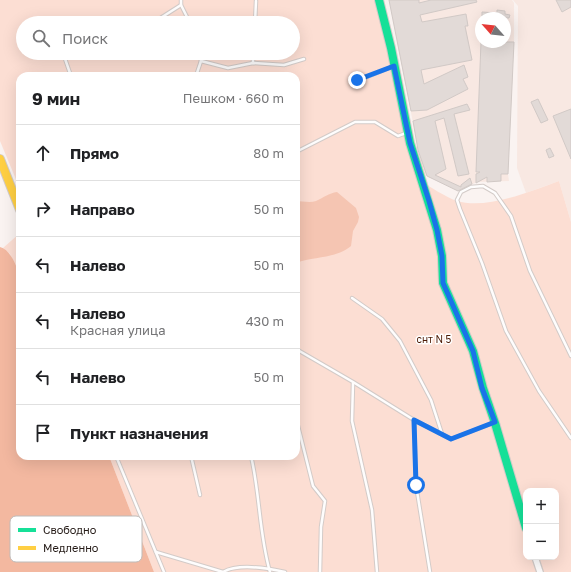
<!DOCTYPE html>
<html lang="ru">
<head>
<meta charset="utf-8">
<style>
	:root { --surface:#fff; --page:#f2f2f2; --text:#202124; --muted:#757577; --line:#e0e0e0 }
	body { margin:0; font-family:"Golos Text",sans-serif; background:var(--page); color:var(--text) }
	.controls { position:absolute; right:12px; bottom:12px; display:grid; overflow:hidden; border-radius:8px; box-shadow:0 4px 16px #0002 }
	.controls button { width:36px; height:36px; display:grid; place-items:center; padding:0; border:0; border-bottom:1px solid var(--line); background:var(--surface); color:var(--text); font:20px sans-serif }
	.compass { position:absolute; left:475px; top:12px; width:36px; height:36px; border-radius:50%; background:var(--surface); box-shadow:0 4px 16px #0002; rotate:297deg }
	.stop { position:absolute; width:12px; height:12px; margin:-9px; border:3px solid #1a73e8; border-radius:50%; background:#fff }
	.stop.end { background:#1a73e8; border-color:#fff; box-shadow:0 1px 4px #0008 }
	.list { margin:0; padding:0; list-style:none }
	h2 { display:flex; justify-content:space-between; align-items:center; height:52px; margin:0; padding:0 16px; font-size:17px }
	h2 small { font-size:13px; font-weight:400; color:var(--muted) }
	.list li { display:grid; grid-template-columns:26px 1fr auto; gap:12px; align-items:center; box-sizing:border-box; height:56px; padding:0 16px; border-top:1px solid var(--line) }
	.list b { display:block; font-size:15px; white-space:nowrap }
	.list p { margin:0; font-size:13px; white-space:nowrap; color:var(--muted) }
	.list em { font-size:13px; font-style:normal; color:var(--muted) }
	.icon { flex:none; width:22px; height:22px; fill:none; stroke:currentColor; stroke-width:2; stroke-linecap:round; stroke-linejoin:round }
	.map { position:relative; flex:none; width:571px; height:572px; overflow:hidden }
	.search { position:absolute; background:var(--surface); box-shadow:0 4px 16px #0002; left:16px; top:16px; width:284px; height:44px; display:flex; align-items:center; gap:10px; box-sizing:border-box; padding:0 14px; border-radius:22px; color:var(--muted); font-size:15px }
	.panel { position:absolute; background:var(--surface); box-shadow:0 4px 16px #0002; left:16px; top:72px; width:284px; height:388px; border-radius:12px }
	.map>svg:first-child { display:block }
	.built { fill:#f8e8e2; fill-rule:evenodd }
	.green { fill:#fcded3; fill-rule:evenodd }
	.forest { fill:#f5c5b2 }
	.water { fill:#f3b8a0 }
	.building { fill:#e2dad7; stroke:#d1c9c6 }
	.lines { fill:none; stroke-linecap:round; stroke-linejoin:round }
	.lane-casing { stroke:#d3cbc8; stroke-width:4.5 }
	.street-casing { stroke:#d3cbc8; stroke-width:8 }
	.fast-casing { stroke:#d3cbc8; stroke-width:10 }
	.slow-casing { stroke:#d3cbc8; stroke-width:10 }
	.lane { stroke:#fefdfd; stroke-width:2.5 }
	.street { stroke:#fefdfd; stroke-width:5.5 }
	.fast { stroke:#16e098; stroke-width:8 }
	.slow { stroke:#ffcf43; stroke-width:8 }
	.route { stroke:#1a73e8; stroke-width:5 }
	.labels { text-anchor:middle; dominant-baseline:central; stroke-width:3; stroke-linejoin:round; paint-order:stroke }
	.park-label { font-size:10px; fill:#4c1a04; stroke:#fff }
	.key { fill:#fff; stroke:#bebbb9; stroke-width:1 }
	.key-label { font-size:11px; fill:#251b17 }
</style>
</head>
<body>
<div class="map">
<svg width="571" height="572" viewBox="0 0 571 572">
	<rect width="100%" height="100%" fill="#faf3f1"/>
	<g class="built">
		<path d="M389,0H512L514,3V42L508,174L509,181L477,182L458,191L423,174ZM481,18H505V42H481Z"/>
		<polygon points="513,0 571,0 571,222 559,181 526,193 517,168 518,6"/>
	</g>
	<g class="green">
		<path d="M0,0H376L419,180C429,186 447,198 457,201C487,210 531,191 559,181L571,222V572H154L109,456H296V76H20V189L0,141ZM23,23H293V53H23ZM526,491H556V557H526Z"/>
		<polygon points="20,233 20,275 10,254 3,248"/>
	</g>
	<path class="forest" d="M337,192L356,208L359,217L358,222L353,231L351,246C335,259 315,256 296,263V201C302,201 310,203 316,201C323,198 329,193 337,192Z"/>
	<path class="water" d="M0,247C11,250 16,266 20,275V456H109L154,572H0Z"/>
	<g class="building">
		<polygon points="389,0 419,0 419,3 431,0 476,0 477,2 420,15 422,22 466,14 468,26 465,26 472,60 421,70 424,84 464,65 468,77 463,79 468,89 427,110 411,111"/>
		<polygon points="556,0 571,0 571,7 562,12"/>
		<polygon points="497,10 505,11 505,14 510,15 509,18 482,18 482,12 497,13"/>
		<polygon points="481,42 514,42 508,174 501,174 501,181 487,182 487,177 476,183 476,174 480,172 476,172"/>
		<polygon points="538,99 548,120 541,123 531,102"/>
		<polygon points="467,104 470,110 454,114 469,174 458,176 444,118 435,121 446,169 435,175 461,187 461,185 470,178 472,184 458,191 427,176 418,150 413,121"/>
		<polygon points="571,109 571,159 553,116"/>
		<polygon points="550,148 554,156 549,158 546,150"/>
	</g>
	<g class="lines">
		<defs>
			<g id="lane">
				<polyline points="181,0 181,5 190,23"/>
				<polyline points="149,23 159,19 181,5"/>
				<polyline points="255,23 256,1"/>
				<polyline points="63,53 71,76"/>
				<polyline points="201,61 228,68 253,63 284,65 304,59"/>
				<polyline points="253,63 253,53"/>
				<polyline points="196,76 201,61 200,53"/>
				<polyline points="357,81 394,66"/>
				<polyline points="296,152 355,122 375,122 398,136 406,133"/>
				<polyline points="352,298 382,319 400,341 431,400 442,434"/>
				<polyline points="296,349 353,382 414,420 451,439 493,423"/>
				<polyline points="571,356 530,271 511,216 495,193 483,186 471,187 461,192 457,200 460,209 482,263 506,331 539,391 571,438"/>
				<polyline points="353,383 352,421 372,510 377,572"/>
				<polyline points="296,418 313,486 325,501 321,527 320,572"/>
				<polyline points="414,420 416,485 430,572"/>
				<polyline points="116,456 164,572"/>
				<polyline points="191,456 200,495"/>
				<path d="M251,456C260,494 259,534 270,572"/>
				<polyline points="156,552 223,572"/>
				<path d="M223,572C239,563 267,568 285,572"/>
			</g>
			<polyline id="street" points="535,557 540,572"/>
			<polyline id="fast" points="379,0 391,48 410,143 437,230 442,256 443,283 473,351 483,388 495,423 526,528"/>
			<polyline id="slow" points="0,159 20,210"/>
		</defs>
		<use href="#lane" class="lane-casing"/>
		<use href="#street" class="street-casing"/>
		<use href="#fast" class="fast-casing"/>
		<use href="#slow" class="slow-casing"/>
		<use href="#lane" class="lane"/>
		<use href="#street" class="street"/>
		<use href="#fast" class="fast"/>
		<use href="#slow" class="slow"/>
	</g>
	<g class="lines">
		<polyline class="route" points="357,80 394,66 410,143 429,201 437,230 442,256 443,283 473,351 482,388 495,422 451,439 414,420 416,485"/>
	</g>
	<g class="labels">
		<g class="park-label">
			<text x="434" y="339">снт N 5</text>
		</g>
	</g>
	<rect x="10" y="516" width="132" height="46" rx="6" class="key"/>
	<rect x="18" y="528" width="18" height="4" fill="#16e098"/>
	<rect x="18" y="546" width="18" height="4" fill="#ffcf43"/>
	<g class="key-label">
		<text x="43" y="534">Свободно</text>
		<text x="43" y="552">Медленно</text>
	</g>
</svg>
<div class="controls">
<button>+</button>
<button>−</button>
</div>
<svg class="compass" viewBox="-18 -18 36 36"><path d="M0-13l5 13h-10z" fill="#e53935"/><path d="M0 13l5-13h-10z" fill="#757577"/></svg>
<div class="stop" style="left:416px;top:485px"></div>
<div class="stop end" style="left:357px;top:80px"></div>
<div class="search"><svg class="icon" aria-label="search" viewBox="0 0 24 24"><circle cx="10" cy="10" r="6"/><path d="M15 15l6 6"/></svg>Поиск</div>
<section class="panel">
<h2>9 мин<small>Пешком · 660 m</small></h2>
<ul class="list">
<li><svg class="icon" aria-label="ahead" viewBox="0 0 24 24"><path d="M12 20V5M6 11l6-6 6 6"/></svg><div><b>Прямо</b></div><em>80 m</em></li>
<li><svg class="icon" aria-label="right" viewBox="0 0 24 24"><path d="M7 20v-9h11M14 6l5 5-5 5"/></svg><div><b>Направо</b></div><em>50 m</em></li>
<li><svg class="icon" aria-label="left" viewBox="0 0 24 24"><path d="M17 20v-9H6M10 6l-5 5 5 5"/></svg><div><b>Налево</b></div><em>50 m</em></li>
<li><svg class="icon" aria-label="left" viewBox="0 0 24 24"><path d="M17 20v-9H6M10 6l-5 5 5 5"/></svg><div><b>Налево</b><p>Красная улица</p></div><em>430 m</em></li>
<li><svg class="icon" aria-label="left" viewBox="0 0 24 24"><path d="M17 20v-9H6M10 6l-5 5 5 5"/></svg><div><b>Налево</b></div><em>50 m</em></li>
<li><svg class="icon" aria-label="arrive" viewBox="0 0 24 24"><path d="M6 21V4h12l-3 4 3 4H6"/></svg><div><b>Пункт назначения</b></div></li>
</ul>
</section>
</div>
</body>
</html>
